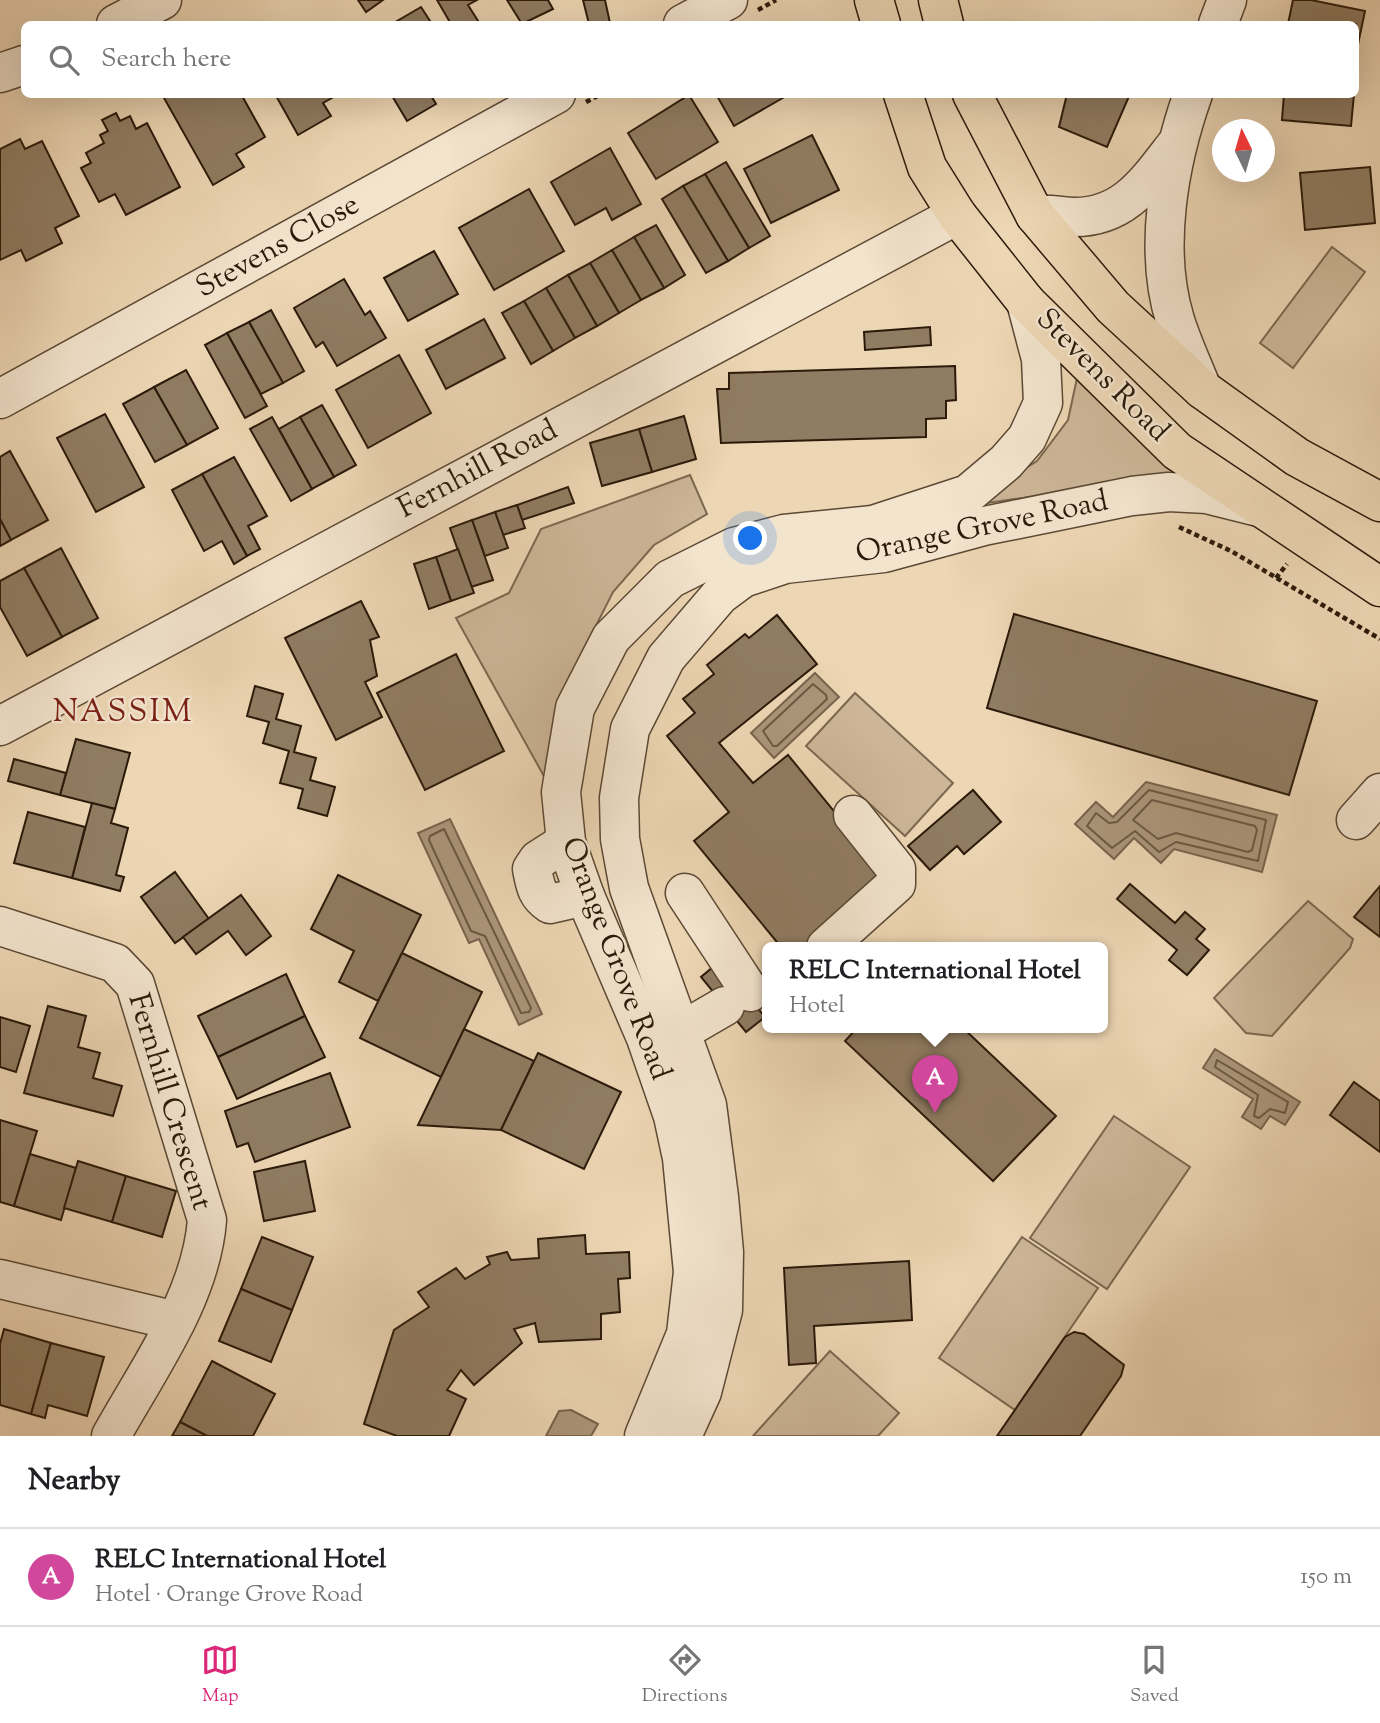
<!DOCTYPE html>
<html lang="en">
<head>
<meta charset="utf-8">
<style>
	:root { --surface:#fff; --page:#f6f6f6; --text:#202124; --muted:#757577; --line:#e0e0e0; --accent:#db2777 }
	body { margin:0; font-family:"Sorts Mill Goudy",serif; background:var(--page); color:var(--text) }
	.compass { position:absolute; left:1212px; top:119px; width:63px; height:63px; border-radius:50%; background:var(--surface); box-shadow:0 7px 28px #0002; rotate:355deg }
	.you { position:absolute; left:751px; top:539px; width:24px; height:24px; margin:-18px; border:5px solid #fff; border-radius:50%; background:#1a73e8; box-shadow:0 0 0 10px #1a73e833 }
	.badge { display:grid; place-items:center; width:46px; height:46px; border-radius:50%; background:var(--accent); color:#fff; font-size:23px; font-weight:700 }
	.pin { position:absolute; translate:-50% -58px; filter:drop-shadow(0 2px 4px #0008) }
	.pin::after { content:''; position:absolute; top:37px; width:24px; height:21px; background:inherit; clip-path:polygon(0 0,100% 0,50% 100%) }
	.popup { position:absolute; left:762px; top:942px; width:346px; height:91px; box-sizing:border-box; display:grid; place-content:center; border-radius:10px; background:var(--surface); filter:drop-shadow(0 2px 5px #0005); font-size:23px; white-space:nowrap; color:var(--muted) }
	.popup b { font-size:26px; color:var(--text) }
	.popup::after { content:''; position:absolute; left:50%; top:100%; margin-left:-14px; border:14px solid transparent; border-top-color:var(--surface) }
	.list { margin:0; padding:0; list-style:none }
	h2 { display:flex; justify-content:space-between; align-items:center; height:91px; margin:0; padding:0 28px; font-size:30px }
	h2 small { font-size:23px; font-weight:400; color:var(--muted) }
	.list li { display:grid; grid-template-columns:46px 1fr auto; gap:21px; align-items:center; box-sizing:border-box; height:98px; padding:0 28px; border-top:2px solid var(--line) }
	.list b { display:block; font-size:26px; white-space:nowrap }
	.list p { margin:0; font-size:23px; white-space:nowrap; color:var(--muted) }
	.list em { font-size:23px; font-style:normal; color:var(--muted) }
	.icon { flex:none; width:38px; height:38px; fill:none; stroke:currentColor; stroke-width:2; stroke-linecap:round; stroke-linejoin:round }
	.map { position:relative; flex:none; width:1380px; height:1436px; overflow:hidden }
	.search { position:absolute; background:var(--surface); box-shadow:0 7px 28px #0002; left:21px; right:21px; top:21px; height:77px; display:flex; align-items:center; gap:18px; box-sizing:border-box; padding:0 24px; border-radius:10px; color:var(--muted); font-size:26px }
	.sheet { height:189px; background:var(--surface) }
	nav { display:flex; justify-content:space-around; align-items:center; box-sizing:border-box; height:98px; border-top:2px solid var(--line); background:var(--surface); font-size:19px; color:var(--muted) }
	nav a { display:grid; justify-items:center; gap:4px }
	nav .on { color:var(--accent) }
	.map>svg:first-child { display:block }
	.green { fill:#ccb697; stroke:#7c6850; stroke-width:2 }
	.water { fill:#ab967a; stroke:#78644d; stroke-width:2 }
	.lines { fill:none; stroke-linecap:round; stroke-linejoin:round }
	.shore { stroke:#6b5842; stroke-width:2 }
	.building { fill:#907c62; stroke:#2b1a0a; stroke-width:2 }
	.minor-casing { stroke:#5c4934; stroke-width:41 }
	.major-casing { stroke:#2b1a0a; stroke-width:41 }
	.path { stroke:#2b1a0a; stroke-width:4.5; stroke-dasharray:5 3.5; stroke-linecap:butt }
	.minor { stroke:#f3e4ce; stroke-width:38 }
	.major { stroke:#edd6b4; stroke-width:38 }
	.labels { text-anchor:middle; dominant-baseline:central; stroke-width:5; stroke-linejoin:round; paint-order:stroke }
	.street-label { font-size:30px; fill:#2b1a0a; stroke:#f3e4ce }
	.neighbourhood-label { font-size:32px; letter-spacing:2px; fill:#7a1f14; stroke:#f3e4ce }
</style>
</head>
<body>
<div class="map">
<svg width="1380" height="1436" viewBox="0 0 1380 1436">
	<rect width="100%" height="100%" fill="#edd6b4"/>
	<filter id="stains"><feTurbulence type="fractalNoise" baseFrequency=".00286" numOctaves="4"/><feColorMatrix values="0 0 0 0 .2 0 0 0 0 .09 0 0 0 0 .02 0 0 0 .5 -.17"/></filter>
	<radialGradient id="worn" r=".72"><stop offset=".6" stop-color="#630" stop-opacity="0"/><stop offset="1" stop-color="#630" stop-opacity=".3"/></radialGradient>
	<g class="green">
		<polygon points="1332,247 1365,272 1293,368 1260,343"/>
		<polygon points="1077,378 1191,474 966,506 1037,461 1068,420"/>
		<polygon points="690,475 707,514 654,545 613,592 568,681 550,787 456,618 509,593 541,529"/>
		<polygon points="855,693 953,783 905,836 806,746"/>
		<polygon points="1308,901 1353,939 1350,948 1272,1036 1246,1033 1214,998"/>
		<polygon points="1114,1116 1190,1167 1107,1289 1030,1238"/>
		<polygon points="1022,1237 1098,1288 1015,1410 939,1358"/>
		<polygon points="830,1351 899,1413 878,1436 753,1436"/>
	</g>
	<g class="water">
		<polygon points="815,673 839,697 774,758 751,733"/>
		<polygon points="1146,782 1277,815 1262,872 1174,849 1161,863 1134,838 1114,859 1075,824 1096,802 1113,817"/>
		<polygon points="450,819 542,1014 519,1025 479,939 469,943 418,833"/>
		<polygon points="1215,1049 1300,1102 1285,1125 1270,1116 1261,1129 1242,1117 1253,1099 1203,1068"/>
		<polygon points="571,1410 598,1424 591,1436 546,1436 559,1411"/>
	</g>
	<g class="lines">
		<g class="shore">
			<polygon points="813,684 826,695 827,699 777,746 773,746 763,731"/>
			<polygon points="1149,790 1266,820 1258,861 1176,842 1159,852 1135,831 1112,848 1087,826 1096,813 1109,823 1117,822"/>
			<polygon points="1152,800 1255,826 1257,830 1252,850 1248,852 1176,833 1158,839 1133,820"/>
			<polygon points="444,829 531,1008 529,1012 521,1013 485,936 471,931 429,840 430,836"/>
			<polygon points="1217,1060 1288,1102 1285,1113 1270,1109 1259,1118 1254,1116 1258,1095 1215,1067"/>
		</g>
	</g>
	<g class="building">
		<polygon points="358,0 383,0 366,12"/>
		<polygon points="437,0 477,0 468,5 480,24 451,24"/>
		<polygon points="507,0 548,0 553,9 522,24"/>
		<polygon points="583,0 605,0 610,23 589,24"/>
		<polygon points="1293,0 1311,0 1365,11 1357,49 1356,24 1288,24"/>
		<polygon points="421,7 432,24 392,24"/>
		<polygon points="171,94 241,94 265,137 236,154 244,167 213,185 164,98"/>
		<polygon points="275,94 339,94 323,103 331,116 298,135"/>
		<polygon points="391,94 430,94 436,104 407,121"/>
		<polygon points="716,94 788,94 788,95 734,126"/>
		<polygon points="1067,94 1130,94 1107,147 1059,127"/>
		<polygon points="1284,94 1354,94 1351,126 1282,120"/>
		<polygon points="689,95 718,142 656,179 628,133"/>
		<polygon points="116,113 120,121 130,116 136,129 147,123 180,187 126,215 115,194 99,202 81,168 91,163 86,153 104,143 100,135 108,131 102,120"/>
		<polygon points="812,135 839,190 771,223 744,169"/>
		<polygon points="20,139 25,149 42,141 79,216 55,228 62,243 26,261 21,250 0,260 0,149"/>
		<polygon points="610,148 641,204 612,220 606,208 575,225 551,182"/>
		<polygon points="726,162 770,236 749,248 705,174"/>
		<polygon points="1370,167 1375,223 1305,230 1300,173"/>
		<polygon points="705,174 749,248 728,261 683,186"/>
		<polygon points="683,186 728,261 706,273 662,199"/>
		<polygon points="529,189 564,251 494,290 459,228"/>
		<polygon points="656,225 685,275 664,288 634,237"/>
		<polygon points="634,237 664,288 641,300 612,250"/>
		<polygon points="612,250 641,300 619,313 590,263"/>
		<polygon points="434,251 458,294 408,321 384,278"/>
		<polygon points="590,263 619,313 597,326 568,275"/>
		<polygon points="568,275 597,326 575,338 546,288"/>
		<polygon points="344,279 365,315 370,311 386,338 337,366 323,342 316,347 294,308"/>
		<polygon points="546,288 575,338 553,351 524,301"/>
		<polygon points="524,301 553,351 531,364 502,313"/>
		<polygon points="271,310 304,371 283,383 249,322"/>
		<polygon points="484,319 505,358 446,389 426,350"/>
		<polygon points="249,322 283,383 261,394 227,333"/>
		<polygon points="930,327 931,345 865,350 864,332"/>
		<polygon points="227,333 267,406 245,418 205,345"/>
		<polygon points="399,355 431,413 368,448 336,390"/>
		<polygon points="955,366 956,400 946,401 946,418 926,419 926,437 721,443 717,389 729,389 729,373"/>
		<polygon points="186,370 218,428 187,445 154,387"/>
		<polygon points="154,387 187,445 155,462 123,404"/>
		<polygon points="322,405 356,465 334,477 300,417"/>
		<polygon points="105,414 144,487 96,512 57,438"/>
		<polygon points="684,416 696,459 652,472 639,429"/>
		<polygon points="272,417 312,489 291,501 250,429"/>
		<polygon points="300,417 334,477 312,489 279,429"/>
		<polygon points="639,429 652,472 602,486 590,443"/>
		<polygon points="10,451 48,520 11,540 0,519 0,457"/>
		<polygon points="234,457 267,516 248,526 260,549 247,556 202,474"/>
		<polygon points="202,474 247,556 234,564 222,541 204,551 172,490"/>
		<polygon points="568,487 574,503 522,520 517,505"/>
		<polygon points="517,505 525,528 503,535 495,512"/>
		<polygon points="495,512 508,548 485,556 472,520"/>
		<polygon points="0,519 11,540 0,546"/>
		<polygon points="472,520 493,580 471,587 450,528"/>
		<polygon points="61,548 98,618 62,637 24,568"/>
		<polygon points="458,549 474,593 451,601 436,557"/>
		<polygon points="436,557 451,601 429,609 414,564"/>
		<polygon points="24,568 62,637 27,656 0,607 0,581"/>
		<polygon points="361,601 379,637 370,640 377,676 365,682 382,717 336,740 285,638"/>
		<polygon points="1014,614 1317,701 1289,795 987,708"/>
		<polygon points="777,615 817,664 719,743 753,783 788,755 892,882 811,947 781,947 694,841 729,812 667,736 695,713 683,699 714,674 707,665 745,634 749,638"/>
		<polygon points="456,654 504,751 425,790 377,693"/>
		<polygon points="255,686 283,694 276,719 301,726 294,752 316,758 310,780 335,787 327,816 298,808 303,789 280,783 289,751 263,743 269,722 247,716"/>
		<polygon points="76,739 130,753 115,809 60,795"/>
		<polygon points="14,759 66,773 60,795 8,781"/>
		<polygon points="973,790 1001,822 964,854 957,846 930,870 908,846"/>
		<polygon points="92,803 115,809 111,823 128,828 116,875 124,877 120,891 72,878"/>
		<polygon points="28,812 85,827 72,878 14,863"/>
		<polygon points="175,872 209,919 175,943 141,897"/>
		<polygon points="338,875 421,915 378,1001 339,982 354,951 311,929"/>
		<polygon points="1130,884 1175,923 1185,912 1205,929 1196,939 1209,950 1187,975 1169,960 1177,950 1117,899"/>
		<polygon points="1380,886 1380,937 1354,917"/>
		<polygon points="241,895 271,936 246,955 228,931 196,954 183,937"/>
		<polygon points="402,953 482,992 441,1077 360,1038"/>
		<polygon points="719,962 765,1017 746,1032 701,977"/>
		<polygon points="286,974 305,1016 218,1057 198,1016"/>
		<polygon points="48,1006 86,1016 78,1047 100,1053 93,1078 122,1086 113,1116 24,1093"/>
		<polygon points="305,1016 325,1057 237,1099 218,1057"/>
		<polygon points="0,1017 30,1026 16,1072 0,1067"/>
		<polygon points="858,1027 962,1027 1056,1116 993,1181 845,1041"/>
		<polygon points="464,1029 534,1061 501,1130 418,1125"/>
		<polygon points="538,1053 621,1092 584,1169 501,1130"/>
		<polygon points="330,1073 350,1127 255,1162 248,1143 237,1147 225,1111"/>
		<polygon points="1354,1082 1380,1101 1380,1152 1330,1115"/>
		<polygon points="0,1120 37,1131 14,1206 0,1202"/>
		<polygon points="30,1154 76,1168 61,1220 14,1206"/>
		<polygon points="78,1161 126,1176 112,1222 64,1208"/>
		<polygon points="305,1161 315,1211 264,1221 254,1172"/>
		<polygon points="126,1176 176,1191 162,1237 112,1222"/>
		<polygon points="585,1235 586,1254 629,1252 630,1278 618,1279 620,1312 601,1314 601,1339 539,1342 535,1323 514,1329 522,1343 474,1385 461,1370 447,1390 466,1399 449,1436 397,1436 364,1424 394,1330 429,1307 418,1292 456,1268 465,1279 490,1264 487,1257 507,1252 511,1260 539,1258 538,1239"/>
		<polygon points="262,1237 313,1257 292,1310 241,1289"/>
		<polygon points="909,1261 912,1320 814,1326 816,1363 789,1365 784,1268"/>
		<polygon points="241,1289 292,1310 271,1362 219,1341"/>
		<polygon points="4,1329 51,1343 31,1414 0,1405 0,1344"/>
		<polygon points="1074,1332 1084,1334 1124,1365 1121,1376 1080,1436 997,1436 1065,1337"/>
		<polygon points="51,1343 104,1357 87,1416 48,1405 45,1418 31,1414"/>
		<polygon points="212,1361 275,1394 253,1436 207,1436 180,1422"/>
		<polygon points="180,1422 207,1436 172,1436"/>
	</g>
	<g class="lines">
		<defs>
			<g id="minor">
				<polyline points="116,24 162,0"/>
				<polyline points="683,24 728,0"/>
				<polyline points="1218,24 1227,0"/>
				<polyline points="0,73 24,65"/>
				<path d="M1193,94C1169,162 1153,249 1175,320C1182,343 1193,366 1202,389"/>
				<path d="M1035,215C1048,214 1060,216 1073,217C1124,218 1147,182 1175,146"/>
				<polyline points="0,399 556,94"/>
				<polyline points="0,726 957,215"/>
				<polyline points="1356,820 1380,793"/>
				<path d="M566,842L538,860L532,869C535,884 536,895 550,904L585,896"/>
				<polyline points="685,893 750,992"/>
				<path d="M0,926L115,963L135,984L207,1220C201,1298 148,1369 111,1436"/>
				<polyline points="826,947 896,884 896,869 853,815"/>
				<polyline points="682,1031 725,1006"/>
				<polyline points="0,1279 176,1321"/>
				<polyline points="644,1436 686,1334 693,1272 682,1158 673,1116 646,1038 585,896 566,842 561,792 575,708 611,638 670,579 734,547 784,534 873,525 968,494 1006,462 1027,438 1043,403 1041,359 1026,302"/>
				<polyline points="682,1436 702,1392 723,1310 724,1252 719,1197 707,1105 629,888 620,839 619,798 630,729 666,658 720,595 743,578 785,564 884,553 984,526 1132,496 1169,492 1207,494 1259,507"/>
			</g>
			<g id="major">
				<polyline points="874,0 881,24"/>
				<polyline points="938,0 944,24"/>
				<polyline points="903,94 927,167 957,215 1026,302 1177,451 1380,587"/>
				<polyline points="972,94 1035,215 1113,307 1202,389 1297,457 1380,502"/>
			</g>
		</defs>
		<use href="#minor" class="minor-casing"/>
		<use href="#major" class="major-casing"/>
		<g class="path">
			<polyline points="758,10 776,0"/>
			<polyline points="586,102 601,94"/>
			<polyline points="1179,527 1231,551 1380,639"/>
			<polyline points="1276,578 1287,564"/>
		</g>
		<use href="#minor" class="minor"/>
		<use href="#major" class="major"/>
	</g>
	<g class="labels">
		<g class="street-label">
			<text transform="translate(278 247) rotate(-29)">Stevens Close</text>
			<text transform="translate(1102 376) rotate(45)">Stevens Road</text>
			<text transform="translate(478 470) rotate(-28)">Fernhill Road</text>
			<text transform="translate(982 528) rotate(-12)">Orange Grove Road</text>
			<text transform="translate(615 959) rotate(69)">Orange Grove Road</text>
			<text transform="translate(169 1102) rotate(73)">Fernhill Crescent</text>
		</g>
		<g class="neighbourhood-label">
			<text x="123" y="713">NASSIM</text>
		</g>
	</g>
	<rect width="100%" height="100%" filter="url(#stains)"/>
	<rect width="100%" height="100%" fill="url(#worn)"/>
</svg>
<svg class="compass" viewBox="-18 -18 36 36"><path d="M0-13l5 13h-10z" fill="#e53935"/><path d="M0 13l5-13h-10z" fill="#757577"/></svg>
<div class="you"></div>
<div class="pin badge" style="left:935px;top:1113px;background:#d1479c">A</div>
<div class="popup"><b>RELC International Hotel</b>Hotel</div>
<div class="search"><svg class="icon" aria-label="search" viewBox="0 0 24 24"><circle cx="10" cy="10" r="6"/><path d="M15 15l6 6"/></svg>Search here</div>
</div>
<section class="sheet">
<h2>Nearby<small></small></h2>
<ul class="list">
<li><span class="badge" style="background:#d1479c">A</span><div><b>RELC International Hotel</b><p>Hotel · Orange Grove Road</p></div><em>150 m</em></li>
</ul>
</section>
<nav>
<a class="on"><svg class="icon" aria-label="map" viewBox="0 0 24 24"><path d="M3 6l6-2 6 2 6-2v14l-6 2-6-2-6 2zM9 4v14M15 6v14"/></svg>Map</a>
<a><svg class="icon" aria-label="directions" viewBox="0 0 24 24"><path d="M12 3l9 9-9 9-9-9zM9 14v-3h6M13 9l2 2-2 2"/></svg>Directions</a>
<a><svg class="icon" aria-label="saved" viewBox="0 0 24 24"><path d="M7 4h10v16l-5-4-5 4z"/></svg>Saved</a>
</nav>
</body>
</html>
